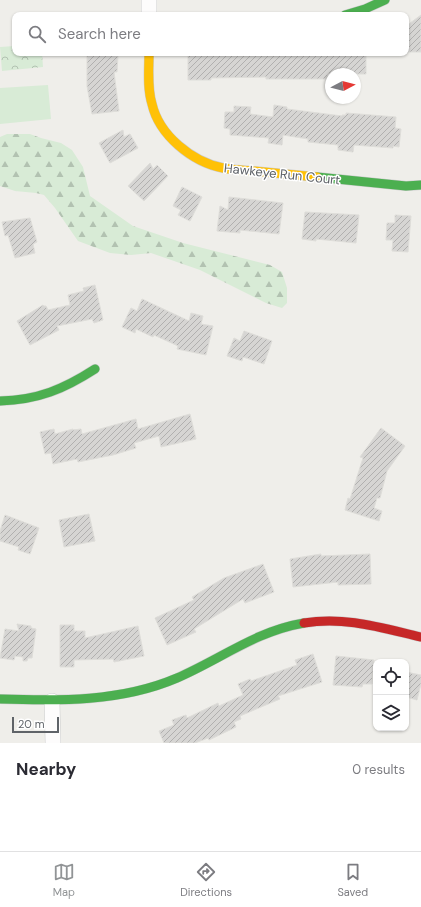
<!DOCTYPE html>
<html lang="en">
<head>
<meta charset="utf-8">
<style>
	:root { --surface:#fff; --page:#f2f2f3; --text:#2b2b33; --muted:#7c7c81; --line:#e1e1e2; --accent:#919496 }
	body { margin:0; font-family:"DM Sans",sans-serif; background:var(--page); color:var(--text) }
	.controls { position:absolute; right:12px; bottom:12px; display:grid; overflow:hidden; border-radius:8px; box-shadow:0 1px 3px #0004 }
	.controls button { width:36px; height:36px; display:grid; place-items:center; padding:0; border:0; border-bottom:1px solid var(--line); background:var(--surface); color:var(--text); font:20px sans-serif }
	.compass { position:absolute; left:325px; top:68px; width:36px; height:36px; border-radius:50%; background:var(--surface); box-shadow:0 1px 3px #0004; rotate:83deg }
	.scale { position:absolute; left:12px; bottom:10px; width:47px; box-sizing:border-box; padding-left:4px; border:2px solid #5f6368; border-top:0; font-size:11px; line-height:14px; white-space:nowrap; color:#5f6368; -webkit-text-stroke:3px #fff; paint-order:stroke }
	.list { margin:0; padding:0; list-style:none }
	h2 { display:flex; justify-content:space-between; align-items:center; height:52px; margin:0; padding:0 16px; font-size:17px }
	h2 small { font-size:13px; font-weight:400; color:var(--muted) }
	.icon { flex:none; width:22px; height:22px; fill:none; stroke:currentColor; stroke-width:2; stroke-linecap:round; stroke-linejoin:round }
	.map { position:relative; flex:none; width:421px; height:743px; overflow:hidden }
	.search { position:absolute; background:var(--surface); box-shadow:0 1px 3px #0004; left:12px; right:12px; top:12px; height:44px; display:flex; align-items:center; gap:10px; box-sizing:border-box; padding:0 14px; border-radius:8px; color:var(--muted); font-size:15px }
	.sheet { height:108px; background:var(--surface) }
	nav { display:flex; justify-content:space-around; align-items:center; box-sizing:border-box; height:56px; border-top:1px solid var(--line); background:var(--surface); font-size:11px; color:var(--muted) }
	nav a { display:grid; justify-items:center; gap:2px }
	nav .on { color:var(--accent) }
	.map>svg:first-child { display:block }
	.forest { fill:url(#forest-firs) }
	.park { fill:url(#park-crowns) }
	.pitch { fill:#d8ebd6 }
	.building { fill:url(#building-hatch); stroke:#deddd9 }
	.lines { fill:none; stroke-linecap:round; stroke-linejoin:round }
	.street-casing { stroke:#cbcccc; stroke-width:16 }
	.fast-casing { stroke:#cacacb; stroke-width:10 }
	.slow-casing { stroke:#cacacb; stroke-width:10 }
	.jam-casing { stroke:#cacacb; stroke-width:10 }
	.street { stroke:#fdfcfc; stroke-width:15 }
	.fast { stroke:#4caf50; stroke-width:9 }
	.slow { stroke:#ffc107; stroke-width:9 }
	.jam { stroke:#c62828; stroke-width:9 }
	.labels { text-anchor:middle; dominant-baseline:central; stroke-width:3; stroke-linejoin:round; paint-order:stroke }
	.street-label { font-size:13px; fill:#5f6368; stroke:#fff }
</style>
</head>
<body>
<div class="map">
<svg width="421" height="743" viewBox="0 0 421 743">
	<defs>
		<pattern id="forest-firs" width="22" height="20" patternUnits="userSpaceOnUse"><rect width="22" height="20" fill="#d8ebd6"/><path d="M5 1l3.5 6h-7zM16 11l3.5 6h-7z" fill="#b2c2b1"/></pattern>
		<pattern id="park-crowns" width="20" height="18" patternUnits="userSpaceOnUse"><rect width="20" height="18" fill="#d8ebd6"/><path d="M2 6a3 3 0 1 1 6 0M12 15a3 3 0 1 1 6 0" fill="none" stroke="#b2c2b1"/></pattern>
		<pattern id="building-hatch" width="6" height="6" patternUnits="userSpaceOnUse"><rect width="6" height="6" fill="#d6d5d3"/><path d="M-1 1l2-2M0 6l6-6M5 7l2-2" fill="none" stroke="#b1b0af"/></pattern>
	</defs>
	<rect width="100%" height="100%" fill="#efeeea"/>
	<polygon class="forest" points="7,134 30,134 41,138 61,143 72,150 83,167 90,196 133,226 183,243 270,265 282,272 287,288 287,303 282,308 266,303 200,270 151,253 131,255 110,253 78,241 55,208 44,195 36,193 15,191 0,186 0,137"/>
	<polygon class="park" points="15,46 15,53 42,53 43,67 2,71 0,47"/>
	<polygon class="pitch" points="48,85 51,119 0,124 0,88"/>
	<g class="building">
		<polygon points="421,15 421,52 406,52 406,26"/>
		<polygon points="87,53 113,53 113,56 118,56 117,72 114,72 119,111 92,114 87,86"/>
		<polygon points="188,53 366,53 366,74 328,74 328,79 266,79 266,77 211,78 211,80 188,80"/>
		<polygon points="274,105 287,107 287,109 342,116 342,115 346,115 346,113 396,117 395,128 401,129 399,147 393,146 393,148 354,145 353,152 338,150 338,145 308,142 308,139 283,135 282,145 268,143 269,138 230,135 230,129 224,128 225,112 234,112 234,106 251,107 250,114 273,117"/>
		<polygon points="123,130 124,137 130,134 138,148 110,163 99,143"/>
		<polygon points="150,163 153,169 157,165 168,176 144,201 128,186"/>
		<polygon points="182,187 202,197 190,221 178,215 181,210 173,206"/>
		<polygon points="229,197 283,203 279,234 240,230 240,233 217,231 220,206 228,210"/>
		<polygon points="305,212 359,215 356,243 316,239 316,241 302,239"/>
		<polygon points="395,215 411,216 408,252 392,251 393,240 386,240 387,223 395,223"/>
		<polygon points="30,218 37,242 33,244 35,253 15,258 8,235 5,236 2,222"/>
		<polygon points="95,285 103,320 94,323 92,319 57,326 59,330 30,345 17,321 43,305 44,306 46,306 48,310 70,305 68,295 84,291 83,288"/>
		<polygon points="142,299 189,321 191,313 203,316 201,324 213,326 206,355 177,349 178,346 154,335 153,337 136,329 135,333 122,327 131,308 137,311"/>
		<polygon points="244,331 272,341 264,364 243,357 242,361 227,356 234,338 240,341"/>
		<polygon points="190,414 196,439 161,447 159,436 134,443 136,448 113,455 78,462 77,459 53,464 51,453 45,454 40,432 54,429 55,434 73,429 73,430 81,429 82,434 136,419 138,429"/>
		<polygon points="381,428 405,446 387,471 380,498 377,498 374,508 382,511 379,521 345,510 348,498 350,499 363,458 360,457"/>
		<polygon points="89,514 95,541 64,547 59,520"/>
		<polygon points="5,515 39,528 30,554 18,550 19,547 0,541 0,531"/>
		<polygon points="321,554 321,556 370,554 371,584 338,585 338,582 293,587 290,559"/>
		<polygon points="263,564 274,592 245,603 243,599 194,629 196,632 167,645 155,618 194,600 192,597 224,578"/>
		<polygon points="17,624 31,626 31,628 36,629 32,658 28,658 27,661 23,661 23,657 15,656 14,660 0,658 5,629 19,631"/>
		<polygon points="60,625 74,625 74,631 85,631 85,638 138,626 144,656 114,662 113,659 74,660 74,667 60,667"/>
		<polygon points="313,654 322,682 278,696 280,699 240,716 241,719 234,722 236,727 209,740 208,738 195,743 164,743 159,731 174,725 172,720 186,715 187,718 218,703 219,706 243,695 238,684 250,679 251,681 297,665 295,660"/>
		<polygon points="336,656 374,660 372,684 363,684 362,687 333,685"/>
		<polygon points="406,672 421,675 421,684 417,700 406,697"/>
	</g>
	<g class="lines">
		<defs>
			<g id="street">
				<polyline points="149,15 149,0"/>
				<polyline points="52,701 53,743"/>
			</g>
			<g id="fast">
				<polyline points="345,15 365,9 385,0"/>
				<polyline points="317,177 406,186 421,185"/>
				<path d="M0,401C38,400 64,389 95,369"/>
				<path d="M0,699C59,701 121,702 177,678C221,659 256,631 304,623"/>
			</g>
			<path id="slow" d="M149,53C149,70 147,88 152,104C159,135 192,162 223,168C233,170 243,170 253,171C274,173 296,175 317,177"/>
			<path id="jam" d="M304,623C345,616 382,628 421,637"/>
		</defs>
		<use href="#street" class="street-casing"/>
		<use href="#fast" class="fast-casing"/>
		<use href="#slow" class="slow-casing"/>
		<use href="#jam" class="jam-casing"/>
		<use href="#street" class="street"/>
		<use href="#fast" class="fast"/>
		<use href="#slow" class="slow"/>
		<use href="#jam" class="jam"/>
	</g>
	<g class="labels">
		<g class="street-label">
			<text transform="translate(282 174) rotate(6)">Hawkeye Run Court</text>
		</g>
	</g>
</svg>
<div class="controls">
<button><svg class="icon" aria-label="locate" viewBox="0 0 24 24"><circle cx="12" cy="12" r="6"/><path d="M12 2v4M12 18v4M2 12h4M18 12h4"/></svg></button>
<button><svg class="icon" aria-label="layers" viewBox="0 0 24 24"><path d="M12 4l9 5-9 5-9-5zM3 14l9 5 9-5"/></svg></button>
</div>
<svg class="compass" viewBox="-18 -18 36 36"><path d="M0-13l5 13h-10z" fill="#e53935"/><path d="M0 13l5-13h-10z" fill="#7c7c81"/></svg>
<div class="scale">20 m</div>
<div class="search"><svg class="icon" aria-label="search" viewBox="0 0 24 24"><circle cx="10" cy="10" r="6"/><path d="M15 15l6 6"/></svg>Search here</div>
</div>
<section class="sheet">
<h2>Nearby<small>0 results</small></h2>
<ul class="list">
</ul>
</section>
<nav>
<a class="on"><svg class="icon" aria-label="map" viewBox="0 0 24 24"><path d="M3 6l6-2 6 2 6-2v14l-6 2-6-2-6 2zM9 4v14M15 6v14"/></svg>Map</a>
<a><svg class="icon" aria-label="directions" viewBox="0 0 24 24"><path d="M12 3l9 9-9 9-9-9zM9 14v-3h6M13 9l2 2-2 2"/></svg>Directions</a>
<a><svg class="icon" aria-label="saved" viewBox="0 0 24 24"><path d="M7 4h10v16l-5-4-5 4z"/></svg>Saved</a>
</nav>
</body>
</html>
